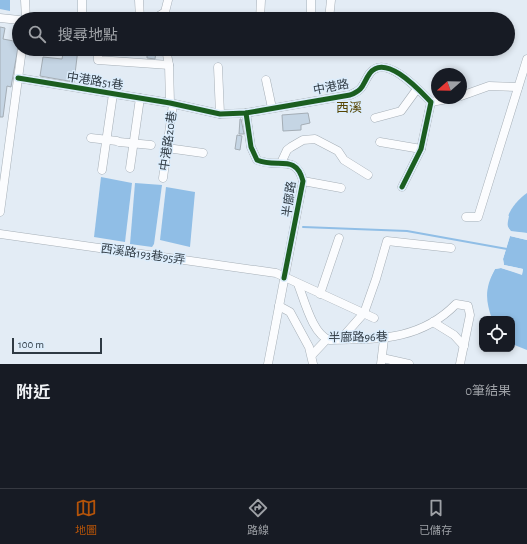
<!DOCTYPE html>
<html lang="zh-TW">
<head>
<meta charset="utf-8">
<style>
	:root { --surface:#171b24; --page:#242831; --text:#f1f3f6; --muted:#9ea1a6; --line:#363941; --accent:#b45309 }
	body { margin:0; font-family:"Alegreya Sans","Noto Sans TC",sans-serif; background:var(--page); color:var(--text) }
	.controls { position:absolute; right:12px; bottom:12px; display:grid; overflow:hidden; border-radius:8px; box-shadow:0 2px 6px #0003 }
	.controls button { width:36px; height:36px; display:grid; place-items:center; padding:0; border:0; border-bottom:1px solid var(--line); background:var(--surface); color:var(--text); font:20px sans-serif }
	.compass { position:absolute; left:431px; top:68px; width:36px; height:36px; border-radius:50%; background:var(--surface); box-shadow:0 2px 6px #0003; rotate:250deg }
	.scale { position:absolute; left:12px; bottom:10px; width:90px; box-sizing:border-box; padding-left:4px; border:2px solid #2f3a43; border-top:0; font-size:11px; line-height:14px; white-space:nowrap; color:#2f3a43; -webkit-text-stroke:3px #dcedfc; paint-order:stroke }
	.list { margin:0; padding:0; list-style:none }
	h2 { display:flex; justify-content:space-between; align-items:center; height:52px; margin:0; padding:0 16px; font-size:17px }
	h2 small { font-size:13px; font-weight:400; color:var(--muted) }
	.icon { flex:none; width:22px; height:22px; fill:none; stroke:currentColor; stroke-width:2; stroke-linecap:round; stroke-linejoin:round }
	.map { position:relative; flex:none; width:527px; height:364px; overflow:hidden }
	.search { position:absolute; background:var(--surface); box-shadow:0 2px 6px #0003; left:12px; right:12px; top:12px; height:44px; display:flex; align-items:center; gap:10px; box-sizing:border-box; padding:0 14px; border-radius:22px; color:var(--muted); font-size:15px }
	.sheet { height:124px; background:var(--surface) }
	nav { display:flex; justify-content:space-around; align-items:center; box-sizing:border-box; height:56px; border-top:1px solid var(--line); background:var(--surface); font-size:11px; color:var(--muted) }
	nav a { display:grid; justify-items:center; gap:2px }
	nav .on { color:var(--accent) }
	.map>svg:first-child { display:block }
	.water { fill:#90bee6 }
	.pier { fill:#e3ecf5 }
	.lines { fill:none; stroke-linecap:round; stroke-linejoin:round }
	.stream { stroke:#90bee6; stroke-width:2 }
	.building { fill:#c5d5e4; stroke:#a4adb5 }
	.minor-casing { stroke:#a6afb7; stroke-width:9 }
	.minor { stroke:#fbfcfe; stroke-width:8 }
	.cycleway-casing { stroke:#dcedfc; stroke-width:8 }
	.cycleway { stroke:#1b5e20; stroke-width:5 }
	.labels { text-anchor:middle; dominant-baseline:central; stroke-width:3; stroke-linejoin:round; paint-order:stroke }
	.street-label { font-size:12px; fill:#2f3a43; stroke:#dcedfc }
	.neighbourhood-label { font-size:13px; fill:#574503; stroke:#dcedfc }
</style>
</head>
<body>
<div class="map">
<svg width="527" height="364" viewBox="0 0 527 364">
	<rect width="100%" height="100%" fill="#e3ecf5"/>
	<g class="water">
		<polygon points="0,0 10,0 10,11 0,9"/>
		<polygon points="101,177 132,183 125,242 94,237"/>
		<polygon points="135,183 162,185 154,244 152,247 130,244"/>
		<polygon points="166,187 195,192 190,247 160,240"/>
		<path d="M527,193V233L511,232C500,218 516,201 527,193Z"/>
		<path d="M510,236L527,240V350L512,344V319H492C485,299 485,288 495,269L501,268L522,274L523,269L504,265L503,259Z"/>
	</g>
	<g class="pier">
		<polygon points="507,215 509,216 507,226 511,231 527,233 527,235 510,233 506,226"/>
		<polygon points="510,234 527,238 527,240 510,236 503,259 504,265 523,269 522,275 501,268 495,269 488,282 485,304 486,282 493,268 501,266 521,272 521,271 502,266 501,259 508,236"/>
	</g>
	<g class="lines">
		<polyline class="stream" points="303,227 407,231 507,249"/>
	</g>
	<g class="building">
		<polygon points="0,27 5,28 3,39 19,42 11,87 7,86 3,117 0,117"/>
		<polygon points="64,49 78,49 74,82 40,76 43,57 62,59"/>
		<polygon points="147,51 156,52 155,59 147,58"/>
		<polygon points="308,113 310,123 301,125 301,130 283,131 282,115"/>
		<polygon points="240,119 241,119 244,134 239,134"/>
		<polygon points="237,135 242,136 240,150 235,149"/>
	</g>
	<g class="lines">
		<defs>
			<g id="minor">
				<polyline points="25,0 26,19"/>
				<polyline points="82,0 82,19"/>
				<polyline points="139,0 140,19"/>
				<polyline points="311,0 311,19"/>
				<polyline points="0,18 19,20"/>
				<polyline points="154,19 165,12 168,0"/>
				<polyline points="260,19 261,0"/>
				<polyline points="329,19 331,0"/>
				<polyline points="98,49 98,60 169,65"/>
				<polyline points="166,49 169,65 170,103"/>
				<polyline points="218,67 220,114"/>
				<path d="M18,78L170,103L220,114L246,113L350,95C365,89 362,84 370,73C386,53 420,91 431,102L421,149L402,187"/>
				<polyline points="266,80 272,108"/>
				<polyline points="461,96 489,86 518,87"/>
				<polyline points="431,102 453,98"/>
				<path d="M246,113L251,147L257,160C277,169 296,153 303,181L268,364"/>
				<polyline points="375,118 401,111 417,89"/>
				<polyline points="91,138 117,141"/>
				<polyline points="119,142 151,145"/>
				<polyline points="380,142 421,149"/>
				<polyline points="167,148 203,153"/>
				<polyline points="281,163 287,150 291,147 303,140 315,139 338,151 344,160 368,175"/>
				<polyline points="130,168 140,98"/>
				<polyline points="102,170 113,94"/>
				<polyline points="163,178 173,104"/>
				<polyline points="303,181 341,188"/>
				<polyline points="0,212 22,49"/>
				<polyline points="466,217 478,217 527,59"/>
				<polyline points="0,234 276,273 374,318"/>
				<path d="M298,284C304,299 313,336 330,340C377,339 420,341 456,304L468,306L470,315L460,364"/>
				<polyline points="320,294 339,238"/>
				<polyline points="279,306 290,312 309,347 313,364"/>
				<polyline points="433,322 454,335 464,346"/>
				<polyline points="341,339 364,313 376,279 387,241 451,248"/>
				<polyline points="312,355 327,339"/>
				<polyline points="382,358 409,364"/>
				<polyline points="381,364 384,339"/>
			</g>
		</defs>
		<use href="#minor" class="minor-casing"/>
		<use href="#minor" class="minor"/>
		<defs>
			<g id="cycleway">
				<path d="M18,78L170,103L220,114L246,113L350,95C365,89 362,84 370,73C386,53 420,91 431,102L421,149L402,187"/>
				<path d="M246,113L251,147L257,160C277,169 296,153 303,181L284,278"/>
			</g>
		</defs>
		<use href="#cycleway" class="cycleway-casing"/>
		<use href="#cycleway" class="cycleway"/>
	</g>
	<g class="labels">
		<g class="street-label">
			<text transform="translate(95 81) rotate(9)">中港路51巷</text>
			<text transform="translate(331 87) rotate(-11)">中港路</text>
			<text transform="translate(168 141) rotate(-82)">中港路20巷</text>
			<text transform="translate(289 199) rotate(-82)">半廍路</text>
			<text transform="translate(143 254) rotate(8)">西溪路193巷95弄</text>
			<text transform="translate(358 337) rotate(-1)">半廍路96巷</text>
		</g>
		<g class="neighbourhood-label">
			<text x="349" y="108">西溪</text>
		</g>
	</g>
</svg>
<div class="controls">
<button><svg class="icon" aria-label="locate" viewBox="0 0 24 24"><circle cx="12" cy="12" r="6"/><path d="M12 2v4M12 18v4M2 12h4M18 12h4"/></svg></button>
</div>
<svg class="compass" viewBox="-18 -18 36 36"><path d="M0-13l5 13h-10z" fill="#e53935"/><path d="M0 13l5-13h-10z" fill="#9ea1a6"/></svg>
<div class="scale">100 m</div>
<div class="search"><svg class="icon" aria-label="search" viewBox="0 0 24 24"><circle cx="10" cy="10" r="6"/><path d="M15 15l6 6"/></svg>搜尋地點</div>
</div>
<section class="sheet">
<h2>附近<small>0筆結果</small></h2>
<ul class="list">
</ul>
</section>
<nav>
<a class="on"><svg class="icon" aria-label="map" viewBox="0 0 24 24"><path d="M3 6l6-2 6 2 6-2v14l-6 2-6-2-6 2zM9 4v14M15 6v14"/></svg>地圖</a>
<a><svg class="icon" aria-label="directions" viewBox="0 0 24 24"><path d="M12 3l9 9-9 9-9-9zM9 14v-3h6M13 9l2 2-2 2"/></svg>路線</a>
<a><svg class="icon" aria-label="saved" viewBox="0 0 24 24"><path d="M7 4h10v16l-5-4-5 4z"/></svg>已儲存</a>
</nav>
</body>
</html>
